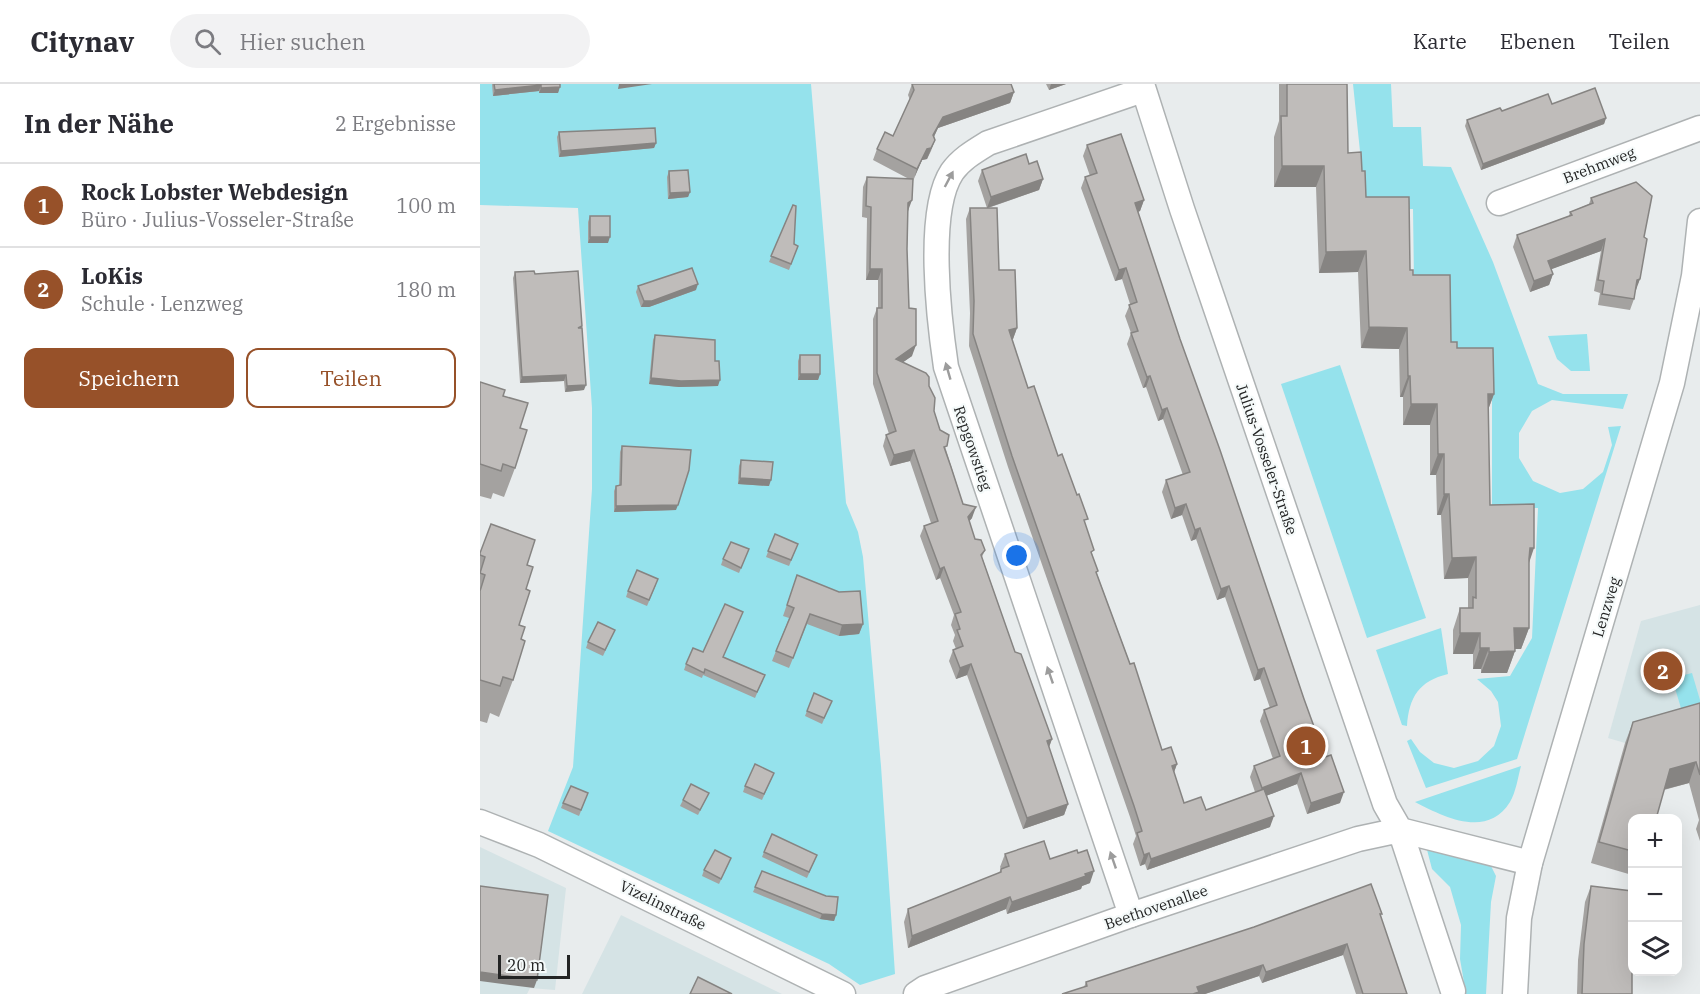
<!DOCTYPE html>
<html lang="de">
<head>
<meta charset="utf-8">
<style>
	:root { --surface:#fff; --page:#f2f2f3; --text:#2b2b33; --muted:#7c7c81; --line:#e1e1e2; --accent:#975129 }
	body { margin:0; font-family:"IBM Plex Serif",serif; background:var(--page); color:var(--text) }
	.controls { position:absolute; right:18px; bottom:18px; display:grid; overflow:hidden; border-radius:12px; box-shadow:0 6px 24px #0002 }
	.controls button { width:54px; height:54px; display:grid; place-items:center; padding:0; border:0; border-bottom:2px solid var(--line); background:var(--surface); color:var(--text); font:30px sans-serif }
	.scale { position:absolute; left:18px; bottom:15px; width:72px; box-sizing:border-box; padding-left:6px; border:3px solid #232424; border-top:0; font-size:16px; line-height:21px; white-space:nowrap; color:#232424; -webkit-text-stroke:4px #f5fafa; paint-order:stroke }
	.you { position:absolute; left:537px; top:472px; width:21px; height:21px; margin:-15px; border:4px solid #fff; border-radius:50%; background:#1a73e8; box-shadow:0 0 0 9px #1a73e833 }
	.badge { display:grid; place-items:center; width:39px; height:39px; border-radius:50%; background:var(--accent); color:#fff; font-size:20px; font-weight:700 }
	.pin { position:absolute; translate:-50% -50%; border:3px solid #fff; box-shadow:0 2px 6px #0006 }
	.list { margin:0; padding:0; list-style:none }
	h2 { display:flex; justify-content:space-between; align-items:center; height:78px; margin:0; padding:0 24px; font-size:26px }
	h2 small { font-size:20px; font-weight:400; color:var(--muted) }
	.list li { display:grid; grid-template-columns:39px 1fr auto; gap:18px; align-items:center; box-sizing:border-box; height:84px; padding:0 24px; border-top:2px solid var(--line) }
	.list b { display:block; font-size:22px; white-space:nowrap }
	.list p { margin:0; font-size:20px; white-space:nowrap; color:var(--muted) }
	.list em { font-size:20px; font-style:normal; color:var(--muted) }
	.actions { display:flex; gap:12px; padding:18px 24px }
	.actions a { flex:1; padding:14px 0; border:2px solid var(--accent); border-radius:12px; text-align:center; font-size:21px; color:var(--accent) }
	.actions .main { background:var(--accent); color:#fff }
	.icon { flex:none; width:33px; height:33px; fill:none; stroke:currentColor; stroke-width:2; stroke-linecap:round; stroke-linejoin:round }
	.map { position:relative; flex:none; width:1220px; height:910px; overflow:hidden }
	header { display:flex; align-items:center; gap:36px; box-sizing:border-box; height:84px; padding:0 30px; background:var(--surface); border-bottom:2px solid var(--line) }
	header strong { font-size:28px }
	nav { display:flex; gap:33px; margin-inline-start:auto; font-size:21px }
	.search { width:420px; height:54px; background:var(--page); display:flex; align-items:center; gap:15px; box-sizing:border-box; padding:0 21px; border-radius:33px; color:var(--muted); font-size:22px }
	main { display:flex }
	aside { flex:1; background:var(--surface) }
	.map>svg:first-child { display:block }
	.built { fill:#d5e3e5 }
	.green { fill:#95e2ec }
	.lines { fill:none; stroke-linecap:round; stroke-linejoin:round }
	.minor-casing { stroke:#aeb2b3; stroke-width:27 }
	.minor { stroke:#fff; stroke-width:24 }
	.wall { fill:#a4a2a0 }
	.shaded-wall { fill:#868482 }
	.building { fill:#bfbcba; stroke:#868482; stroke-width:1.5 }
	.oneway { fill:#9c9c9c }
	.labels { text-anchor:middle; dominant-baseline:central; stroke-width:4.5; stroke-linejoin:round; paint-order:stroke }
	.street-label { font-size:15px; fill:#232424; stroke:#f5fafa }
</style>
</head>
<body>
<header>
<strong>Citynav</strong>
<div class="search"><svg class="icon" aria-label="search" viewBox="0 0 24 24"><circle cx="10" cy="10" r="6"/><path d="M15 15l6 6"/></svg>Hier suchen</div>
<nav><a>Karte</a><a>Ebenen</a><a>Teilen</a></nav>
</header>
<main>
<aside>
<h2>In der Nähe<small>2 Ergebnisse</small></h2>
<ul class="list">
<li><span class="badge">1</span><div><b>Rock Lobster Webdesign</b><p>Büro · Julius-Vosseler-Straße</p></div><em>100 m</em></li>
<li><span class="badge">2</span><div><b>LoKis</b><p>Schule · Lenzweg</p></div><em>180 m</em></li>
</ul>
<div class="actions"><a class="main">Speichern</a><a>Teilen</a></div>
</aside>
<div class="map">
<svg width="1220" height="910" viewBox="0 0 1220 910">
	<rect width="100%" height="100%" fill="#e8eced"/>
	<g class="built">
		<polygon points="1220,521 1220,638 1145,659 1128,654 1161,537"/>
		<polygon points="0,763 86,804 75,906 50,904 47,910 0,910"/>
		<polygon points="141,831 302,910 102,910"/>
	</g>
	<g class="green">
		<polygon points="0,0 331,0 366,419 378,448 383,473 401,682 415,890 380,901 349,880 68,747 93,683 112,405 112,324 98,124 0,121"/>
		<polygon points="873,0 911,0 913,43 941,43 943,82 971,83 1013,178 1058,300 1083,310 1148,310 1143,325 1072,316 1052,327 1039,349 1039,374 1053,397 1080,409 1103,405 1123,388 1132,361 1128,343 1141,342 1037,675 946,704 927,657 931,655 940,668 954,679 974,684 998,677 1014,662 1021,642 1018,618 1011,607 997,595 1030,592 1052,554 1058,424 1012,424 1012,272 971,270 934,196 933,125 886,125"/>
		<polygon points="1107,250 1110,287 1091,287 1077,275 1068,252"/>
		<polygon points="860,281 946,534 887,554 801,300"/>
		<path d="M961,544L968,590C939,597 929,613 927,642L922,641L896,566Z"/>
		<polygon points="1212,589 1220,616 1220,626 1203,631 1192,594"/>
		<path d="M1041,682C1038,693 1036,708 1030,718C1007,755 964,733 935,718Z"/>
		<polygon points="946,762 1009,778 1016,792 1011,818 1006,910 986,910 980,875 981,841 970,803 952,785"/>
	</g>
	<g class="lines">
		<defs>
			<g id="minor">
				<polyline points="662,0 702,125 905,720 920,746 1050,779"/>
				<polyline points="1019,119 1220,44"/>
				<polyline points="0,738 59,761 363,910"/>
				<path d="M651,831L466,283C459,236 446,127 472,88C481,75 495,67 508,59L663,6"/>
				<polyline points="436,910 445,904 651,831 878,755 920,746 973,907"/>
				<polyline points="1035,910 1039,834 1050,779 1192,299 1214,192 1220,137"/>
			</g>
		</defs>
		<use href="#minor" class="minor-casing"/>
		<use href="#minor" class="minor"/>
	</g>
	<g class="wall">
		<polygon points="12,0 80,0 78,9 59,9 59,7 13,12"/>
		<polygon points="432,0 534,8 530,19 458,44 454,53 455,56 451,67 447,75 442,76 433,96 428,128 427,165 429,224 432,272 423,278 449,302 454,327 483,420 492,434 489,437 495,455 505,466 502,473 535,568 572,655 569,663 588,720 584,731 543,745 487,591 476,595 469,577 473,566 476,565 473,557 475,551 471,541 474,531 460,494 456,496 440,452 444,442 451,439 430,377 410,382 403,362 406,351 409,350 393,300 393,235 397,224 398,224 398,196 386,196 387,134 382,133 383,103 387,93 429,95 393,76 397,65 413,52 430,16 428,11"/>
		<polygon points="566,0 586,0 569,6"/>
		<polygon points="799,0 867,0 868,69 882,87 886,113 933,191 971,258 1014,310 1008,326 1010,421 1049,479 1049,544 1041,565 1035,565 1035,567 1027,589 1001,589 1001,585 993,585 993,570 973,570 973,546 980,524 988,524 988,494 964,495 961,431 957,431 956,391 950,391 950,341 923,341 923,313 920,313 919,265 881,264 878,188 839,189 836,103 794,103 794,53 799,37"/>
		<polygon points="1072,20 1126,34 1124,40 1001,86 985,42 987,36 1022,27"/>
		<polygon points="79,48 176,59 174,64 79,73 77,53"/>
		<polygon points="607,61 664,116 660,127 658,128 700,255 860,719 827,730 817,700 786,712 790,743 667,786 665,780 660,782 653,760 656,752 650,733 528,383 489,262 490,229 486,135 490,124 507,124 498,97 502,86 549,80 563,95 559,106 508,124 519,186 537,244 533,255 532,255 548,304 578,372 605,441 617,490 682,666 697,680 694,688 704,719 726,726 775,708 770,693 774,682 793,675 780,637 784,626 790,624 780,595 774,597 745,513 737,516 716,455 711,457 702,431 691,435 682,408 686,396 703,391 683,335 678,337 666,303 663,304 647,260 651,249 645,232 650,220 642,195 635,197 601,104 605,93 610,92 603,72"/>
		<polygon points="189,87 210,108 208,113 188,115 187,93"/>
		<polygon points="1111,114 1164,153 1160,195 1155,206 1154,215 1150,226 1118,221 1120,209 1114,207 1121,167 1071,185 1073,190 1069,201 1050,208 1033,163 1037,151 1089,132 1090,128 1109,120"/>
		<polygon points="313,121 314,160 318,162 309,186 289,178"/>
		<polygon points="110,132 128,159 108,159 108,138"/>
		<polygon points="35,188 55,190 102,244 104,306 85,308 84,297 40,299 33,194"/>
		<polygon points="158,202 216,206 169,223 161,223 156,208"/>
		<polygon points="175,251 238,302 199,303 169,300 173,256"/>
		<polygon points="320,271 340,290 338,296 318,296 318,277"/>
		<polygon points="0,298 23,312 40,344 35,384 24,413 13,409 11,415 0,412"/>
		<polygon points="142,362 196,426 134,428 134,407 136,402 139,401 140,368"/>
		<polygon points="261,376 289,402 258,400 259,382"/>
		<polygon points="295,450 318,460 309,482 286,473"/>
		<polygon points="269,465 259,489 241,481 243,475"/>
		<polygon points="0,469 47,481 46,505 39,541 41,555 33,596 19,633 10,629 7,639 0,637"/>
		<polygon points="317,491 383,540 379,550 359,552 327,540 309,584 292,577 309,534 303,532"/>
		<polygon points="176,501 167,522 146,513 148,507"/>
		<polygon points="135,546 123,572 106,564 108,558"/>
		<polygon points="223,568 244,573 285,591 275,614 223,591 222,594 204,586 206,580"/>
		<polygon points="334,609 352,617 342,640 325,632"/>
		<polygon points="1220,619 1220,757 1216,745 1219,736 1209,699 1184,706 1152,735 1152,791 1111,779 1145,659 1153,638"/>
		<polygon points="292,694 282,716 263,708 265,702"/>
		<polygon points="108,709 99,732 81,724 83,719"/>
		<polygon points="229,709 218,731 200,722 203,716"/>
		<polygon points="284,768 337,771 327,794 282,773"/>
		<polygon points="525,770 570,775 610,799 602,802 601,805 527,830 526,825 428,864 424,838 428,825 519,789 521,785 520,783"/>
		<polygon points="249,779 239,800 222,792 224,786"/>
		<polygon points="282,787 356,831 354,837 340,835 273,808"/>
		<polygon points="1111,802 1152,871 1152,910 1097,910 1098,876 1105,818"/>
		<polygon points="901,833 927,910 876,910 863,871 782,899 779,892 725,910 582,910 604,903 606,898"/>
	</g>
	<g class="shaded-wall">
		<polygon points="139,0 172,0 138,5"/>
		<polygon points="571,0 586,0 569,6"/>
		<polygon points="61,1 59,7 13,12 15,6"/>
		<polygon points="80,3 78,9 59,9 61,4"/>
		<polygon points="534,8 530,19 458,44 449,63 453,51 463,33"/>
		<polygon points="1126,34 1124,40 1001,86 1003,80"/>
		<polygon points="455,56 447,75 442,76 433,97 437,85 447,65"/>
		<polygon points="176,59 174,64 79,73 81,67"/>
		<polygon points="802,82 844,82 836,103 794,103"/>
		<polygon points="563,95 559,106 507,124 511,113"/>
		<polygon points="210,108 208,113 188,115 190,109"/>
		<polygon points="432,116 428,127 428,119"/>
		<polygon points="664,116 660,127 651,130 655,119"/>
		<polygon points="110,153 130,153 128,159 108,159"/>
		<polygon points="1125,155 1121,167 1064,188 1068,177"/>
		<polygon points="886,167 878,188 839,189 846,168"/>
		<polygon points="646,184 642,195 635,197 639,186"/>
		<polygon points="390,185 402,185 398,196 386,196"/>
		<polygon points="1073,190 1069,201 1050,208 1054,197"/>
		<polygon points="1160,195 1156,206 1153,207 1157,196"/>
		<polygon points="218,200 216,206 169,223 161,223 164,217"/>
		<polygon points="889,243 927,244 919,265 881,264"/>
		<polygon points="537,244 533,255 525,257 529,246"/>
		<polygon points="436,261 432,272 412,286 416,275"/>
		<polygon points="320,290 340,290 338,296 318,296"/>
		<polygon points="86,291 84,297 40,299 42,293"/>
		<polygon points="670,292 666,303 663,304 667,293"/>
		<polygon points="928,292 930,292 923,313 920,313"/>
		<polygon points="171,294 240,296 238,302 199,303 169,300"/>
		<polygon points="106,301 104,306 85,308 87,302"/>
		<polygon points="1008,310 1014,310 1006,331"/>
		<polygon points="931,320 957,320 950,341 923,341"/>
		<polygon points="687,324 683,335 678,337 682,326"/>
		<polygon points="434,366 430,377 410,382 414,371"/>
		<polygon points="958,370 964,370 956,391 950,391"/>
		<polygon points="260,394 291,396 289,402 258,400"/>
		<polygon points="964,410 969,410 961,431 957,431"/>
		<polygon points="706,420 702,431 691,435 695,424"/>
		<polygon points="198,421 196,426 134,428 136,422"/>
		<polygon points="496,423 492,434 484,444 488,433"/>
		<polygon points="720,444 716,455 711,457 715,446"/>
		<polygon points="1050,464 1054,464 1047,485"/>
		<polygon points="996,473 988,494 964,495 972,474"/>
		<polygon points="464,483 460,494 456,496 460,485"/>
		<polygon points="749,502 745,513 737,516 741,505"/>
		<polygon points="383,540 379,550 359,552 362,541"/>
		<polygon points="1034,544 1049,544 1041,565 1027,565"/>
		<polygon points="980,549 1000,549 993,570 973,570"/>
		<polygon points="1000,564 1009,564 1001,585 993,585"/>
		<polygon points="1035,567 1027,589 1001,589 1009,568"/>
		<polygon points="491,580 487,591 476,595 480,584"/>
		<polygon points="784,584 780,595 774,597 778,586"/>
		<polygon points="572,655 568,666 567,657"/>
		<polygon points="1216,678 1209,699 1182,706 1190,685"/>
		<polygon points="697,680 693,691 692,682"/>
		<polygon points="821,689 817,700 778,715 782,704"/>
		<polygon points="864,708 860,719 827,730 831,719"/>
		<polygon points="588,720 584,731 543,745 547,734"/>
		<polygon points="794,732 790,743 667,786 671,775"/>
		<polygon points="669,769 665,780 660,782 664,771"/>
		<polygon points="614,787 610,799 602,802 601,805 527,830 532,818"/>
		<polygon points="530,813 526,825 428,864 432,852"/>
		<polygon points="342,830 356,831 354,837 340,835"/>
		<polygon points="867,860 863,871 782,899 786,888"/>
		<polygon points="783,881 779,892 725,910 713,910 717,903"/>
		<polygon points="0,888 57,896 54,904 0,897"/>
	</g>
	<g class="building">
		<polygon points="14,0 80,0 80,3 61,4 61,1 15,6"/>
		<polygon points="432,0 531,0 534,8 463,33 453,51 455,56 451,64 447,65 437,85 397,65 405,48 413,52 434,6"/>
		<polygon points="807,0 867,0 868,69 881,68 882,87 885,87 886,113 929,113 930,186 933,186 933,191 970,191 971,258 977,258 977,264 1013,264 1014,310 1008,310 1010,421 1054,420 1054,464 1050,464 1049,475 1049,544 1034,544 1035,567 1009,568 1009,564 1000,564 1000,549 980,549 980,524 993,524 993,513 996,514 996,473 972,474 969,410 964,410 964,370 958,370 957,320 931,320 930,292 928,292 927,244 889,243 886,167 846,168 844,82 802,82 801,32 807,32"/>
		<polygon points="1115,4 1126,34 1003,80 987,36 1020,24 1022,27 1068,10 1072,20"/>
		<polygon points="175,44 176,59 81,67 79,48"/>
		<polygon points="641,50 664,116 655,119 700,255 740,366 824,615 845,673 851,671 864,708 831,719 821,689 782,704 774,682 800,672 784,626 797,621 784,584 778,586 749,502 741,505 720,444 715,446 706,420 695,424 686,396 710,388 687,324 682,326 670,292 667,293 651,249 658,247 649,221 657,218 646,184 639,186 605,93 617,89 607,61"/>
		<polygon points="546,70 549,80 557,77 563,95 511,113 502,86"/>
		<polygon points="208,86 210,108 190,109 189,87"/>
		<polygon points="387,93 433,95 432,116 428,119 427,165 429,224 436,225 436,261 416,275 446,289 449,293 449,302 455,314 454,327 460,346 469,351 467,362 464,363 471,383 483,420 496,423 488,433 495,455 501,456 505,466 501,471 535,568 541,570 572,655 567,657 588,720 547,734 491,580 480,584 473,566 483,562 477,546 480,545 475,530 481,528 464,483 460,485 444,442 458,437 434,366 414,371 406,351 416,347 397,289 397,224 402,224 402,185 390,185 391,123 386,122"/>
		<polygon points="1156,98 1172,112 1164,153 1167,155 1160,195 1157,196 1154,215 1122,210 1124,197 1118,196 1125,155 1068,177 1073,190 1054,197 1037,151 1092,131 1090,128 1113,119 1111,114"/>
		<polygon points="313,121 316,122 314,160 318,162 311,180 291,172"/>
		<polygon points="490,124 517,124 519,186 535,186 537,244 529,246 548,304 554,302 578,372 582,370 597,411 599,410 608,435 604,436 614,466 611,468 618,487 616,488 650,580 654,579 682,666 691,663 697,680 692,682 704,719 721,713 726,726 784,705 794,732 671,775 669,769 664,771 657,749 662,747 654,722 532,372 493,250 494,217"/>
		<rect x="110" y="132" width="20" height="21"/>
		<polygon points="212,184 218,200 172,217 164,217 158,202"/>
		<polygon points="54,187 55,190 98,187 102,242 98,244 102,244 106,301 87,302 86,291 42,293 35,188"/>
		<polygon points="175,251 235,256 235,277 239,277 240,296 201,297 171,294"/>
		<rect x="320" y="271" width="20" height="19"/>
		<polygon points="0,298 25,306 23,312 48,319 40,344 47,346 35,384 23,380 21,387 0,380"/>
		<polygon points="142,362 211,366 209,386 198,421 136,422 136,402 141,401"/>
		<polygon points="261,376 293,378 291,396 260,394"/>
		<polygon points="11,440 55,456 47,481 53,483 46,505 50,507 39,541 45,543 41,555 45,557 33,596 23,593 20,602 0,596 0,507 5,491 0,489 5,473 0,471 0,469"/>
		<polygon points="295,450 318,460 311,476 288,467"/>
		<polygon points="251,458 269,465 261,484 243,475"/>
		<polygon points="157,486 178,495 169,516 148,507"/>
		<polygon points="317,491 359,508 380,507 383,540 362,541 330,530 313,574 296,567 314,524 307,521"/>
		<polygon points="245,520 263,528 243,573 285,591 277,608 225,585 224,589 206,580 213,564 223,568"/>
		<polygon points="118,538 135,546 125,566 108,558"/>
		<polygon points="334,609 352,617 344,634 327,627"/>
		<polygon points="1220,619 1220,691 1216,678 1190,685 1176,735 1152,735 1152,767 1119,758 1153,638"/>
		<polygon points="275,680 294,689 284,710 265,702"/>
		<polygon points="211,700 229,709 220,726 203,716"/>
		<polygon points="91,702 108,709 101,726 83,719"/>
		<polygon points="292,750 337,771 329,788 284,768"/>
		<polygon points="564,757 570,775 597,766 598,769 607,766 614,787 605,790 606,792 532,818 530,813 432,852 428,825 521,788 521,785 529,782 525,770"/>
		<polygon points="235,766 251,774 241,795 224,786"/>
		<polygon points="282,787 346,812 358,813 356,831 342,830 275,803"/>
		<polygon points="891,800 902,830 900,830 927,910 883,910 867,860 786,888 783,881 717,903 719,908 713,910 582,910 607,902 606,898 774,843"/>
		<polygon points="0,802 68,811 57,896 0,888"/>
		<polygon points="1111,802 1152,807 1152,910 1102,910 1104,860"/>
		<polygon points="218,893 252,910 210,910"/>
	</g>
	<defs><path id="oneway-solid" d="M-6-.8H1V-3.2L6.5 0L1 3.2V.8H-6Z" transform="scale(1.5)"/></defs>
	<g class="oneway">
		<use href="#oneway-solid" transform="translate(469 95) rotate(-62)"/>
		<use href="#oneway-solid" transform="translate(468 287) rotate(-106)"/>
		<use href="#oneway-solid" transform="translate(570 591) rotate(-109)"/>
		<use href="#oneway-solid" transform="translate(633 776) rotate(-109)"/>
	</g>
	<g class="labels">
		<g class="street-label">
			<text transform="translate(1119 81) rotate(-21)">Brehmweg</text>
			<text transform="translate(493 364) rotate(71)">Repgowstieg</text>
			<text transform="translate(787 375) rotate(71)">Julius-Vosseler-Straße</text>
			<text transform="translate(1126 523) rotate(-73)">Lenzweg</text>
			<text transform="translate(183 821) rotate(26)">Vizelinstraße</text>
			<text transform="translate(676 823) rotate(-19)">Beethovenallee</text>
		</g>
	</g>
</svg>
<div class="controls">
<button>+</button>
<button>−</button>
<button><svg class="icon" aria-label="layers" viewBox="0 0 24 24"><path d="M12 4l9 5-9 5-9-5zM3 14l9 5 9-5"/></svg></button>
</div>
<div class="scale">20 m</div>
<div class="you"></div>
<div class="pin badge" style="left:826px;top:662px">1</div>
<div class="pin badge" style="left:1183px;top:587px">2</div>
</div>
</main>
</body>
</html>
